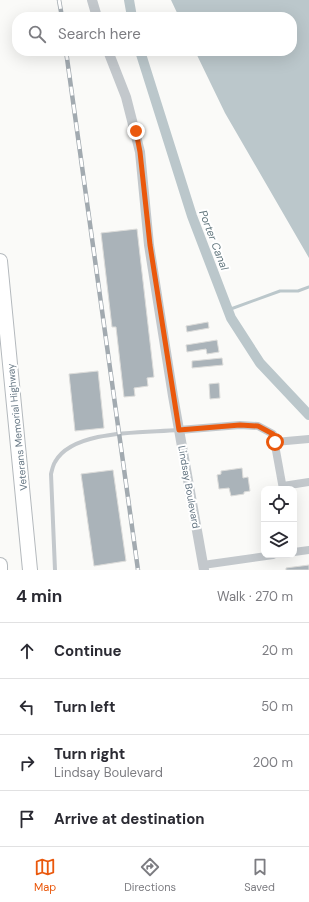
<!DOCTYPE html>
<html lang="en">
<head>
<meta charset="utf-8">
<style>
	:root { --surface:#fff; --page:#f2f2f3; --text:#2b2b33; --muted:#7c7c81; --line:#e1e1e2; --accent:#ea580c }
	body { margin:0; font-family:"DM Sans",sans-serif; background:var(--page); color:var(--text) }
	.controls { position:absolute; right:12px; bottom:12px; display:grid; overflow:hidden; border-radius:8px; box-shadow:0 4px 16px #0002 }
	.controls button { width:36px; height:36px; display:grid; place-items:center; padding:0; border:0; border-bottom:1px solid var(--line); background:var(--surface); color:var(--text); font:20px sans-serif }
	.stop { position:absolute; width:12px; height:12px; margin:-9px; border:3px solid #ea580c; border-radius:50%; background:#fff }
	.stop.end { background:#ea580c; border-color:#fff; box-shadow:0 1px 4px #0008 }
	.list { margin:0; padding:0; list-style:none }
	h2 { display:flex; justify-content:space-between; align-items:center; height:52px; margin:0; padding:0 16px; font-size:17px }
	h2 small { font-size:13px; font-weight:400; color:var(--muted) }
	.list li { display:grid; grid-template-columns:26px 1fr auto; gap:12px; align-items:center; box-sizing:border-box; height:56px; padding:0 16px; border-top:1px solid var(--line) }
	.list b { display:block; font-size:15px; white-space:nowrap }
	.list p { margin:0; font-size:13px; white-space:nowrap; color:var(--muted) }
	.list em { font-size:13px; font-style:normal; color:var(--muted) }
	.icon { flex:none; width:22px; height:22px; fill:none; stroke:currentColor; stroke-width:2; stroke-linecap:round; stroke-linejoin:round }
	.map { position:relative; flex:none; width:309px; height:570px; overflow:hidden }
	.search { position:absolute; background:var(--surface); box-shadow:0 4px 16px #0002; left:12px; right:12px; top:12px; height:44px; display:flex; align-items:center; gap:10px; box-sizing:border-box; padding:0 14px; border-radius:16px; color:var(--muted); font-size:15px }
	.sheet { height:276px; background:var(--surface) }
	nav { display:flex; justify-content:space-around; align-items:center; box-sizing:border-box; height:56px; border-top:1px solid var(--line); background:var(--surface); font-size:11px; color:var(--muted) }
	nav a { display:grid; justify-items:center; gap:2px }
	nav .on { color:var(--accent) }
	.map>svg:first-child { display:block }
	.water { fill:#bbc7cb }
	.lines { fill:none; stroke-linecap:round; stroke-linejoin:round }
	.stream { stroke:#bbc7cb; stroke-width:3 }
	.canal { stroke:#bbc7cb; stroke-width:10 }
	.building { fill:#aab3b9; stroke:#dcdcda }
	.motorway-casing { stroke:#b4b9bd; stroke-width:16 }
	.service { stroke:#c3c8cc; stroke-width:4 }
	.minor { stroke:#c3c8cc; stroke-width:8 }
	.tertiary { stroke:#c3c8cc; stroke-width:10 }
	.motorway { stroke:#fff; stroke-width:14 }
	.rail-casing { stroke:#a2aab0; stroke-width:4.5 }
	.rail { stroke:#fff; stroke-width:3; stroke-dasharray:9; stroke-linecap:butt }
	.route { stroke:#ea580c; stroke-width:5 }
	.labels { text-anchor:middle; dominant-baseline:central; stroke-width:4; stroke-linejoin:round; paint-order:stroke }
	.street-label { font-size:10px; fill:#657683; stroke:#fff }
	.water-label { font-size:11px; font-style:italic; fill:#60757c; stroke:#fff }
</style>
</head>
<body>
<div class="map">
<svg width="309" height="570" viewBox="0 0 309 570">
	<rect width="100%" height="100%" fill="#fafaf8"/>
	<polygon class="water" points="171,0 309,0 309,258 225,113 195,51 292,51 292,17 179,17"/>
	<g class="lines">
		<polyline class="stream" points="228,310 280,291 298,291 309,287"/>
		<g class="canal">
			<polyline points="129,0 132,17"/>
			<polyline points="140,51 192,216 231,318 260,363 309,415"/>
		</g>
	</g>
	<g class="building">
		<polygon points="137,229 154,377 147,378 148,386 134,388 135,396 124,397 116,327 112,327 101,233"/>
		<polygon points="208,322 209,328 187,332 186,326"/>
		<polygon points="217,340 219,352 207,354 206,349 187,352 186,345"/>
		<polygon points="222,358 223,365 192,368 192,361"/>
		<polygon points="98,371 104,428 75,431 69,374"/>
		<polygon points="219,383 220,398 210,399 209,384"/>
		<polygon points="242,468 243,478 248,477 250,491 244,492 244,494 231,496 229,488 219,489 217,475 221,474 221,471"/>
		<polygon points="113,470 126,561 94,566 81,474"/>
		<polygon points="309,565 309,570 286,570 286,568"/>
	</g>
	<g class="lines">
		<defs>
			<g id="motorway">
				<polyline points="0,261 30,570"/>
				<polyline points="0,565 0,570"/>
			</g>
		</defs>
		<use href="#motorway" class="motorway-casing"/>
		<path class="service" d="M55,570L51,474C52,470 53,465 55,462C73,429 145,433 178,430"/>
		<g class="minor">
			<polyline points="179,430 240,425 258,426 273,434 283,489"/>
			<polyline points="275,442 309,439"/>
			<polyline points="283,486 309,482"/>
			<polyline points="294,552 309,550"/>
			<polyline points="203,565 273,555"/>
		</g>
		<g class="tertiary">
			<polyline points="92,0 97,17"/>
			<polyline points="108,51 126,97 140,152 149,245 173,396 204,570"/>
		</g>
		<use href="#motorway" class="motorway"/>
		<defs>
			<g id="rail">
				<polyline points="59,0 62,17"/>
				<polyline points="66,51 138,570"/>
			</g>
		</defs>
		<use href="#rail" class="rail-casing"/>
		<use href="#rail" class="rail"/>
	</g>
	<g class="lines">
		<polyline class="route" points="136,131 140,152 150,245 179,430 240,425 258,426 273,434 275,442"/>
	</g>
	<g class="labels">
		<g class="street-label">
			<text transform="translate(17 427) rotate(-96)">Veterans Memorial Highway</text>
			<text transform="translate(189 487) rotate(80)">Lindsay Boulevard</text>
		</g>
		<g class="water-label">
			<text transform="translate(214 240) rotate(69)">Porter Canal</text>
		</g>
	</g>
</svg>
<div class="controls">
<button><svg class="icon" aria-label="locate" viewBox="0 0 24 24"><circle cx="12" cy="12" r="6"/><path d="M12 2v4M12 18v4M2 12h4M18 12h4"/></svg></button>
<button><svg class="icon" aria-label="layers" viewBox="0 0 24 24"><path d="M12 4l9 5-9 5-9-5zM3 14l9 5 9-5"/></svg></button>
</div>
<div class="stop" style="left:275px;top:442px"></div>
<div class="stop end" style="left:136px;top:131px"></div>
<div class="search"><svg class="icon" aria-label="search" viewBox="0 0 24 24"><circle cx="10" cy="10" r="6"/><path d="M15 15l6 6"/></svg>Search here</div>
</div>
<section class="sheet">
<h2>4 min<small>Walk · 270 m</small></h2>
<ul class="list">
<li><svg class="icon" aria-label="ahead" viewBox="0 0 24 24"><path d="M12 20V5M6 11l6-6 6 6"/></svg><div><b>Continue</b></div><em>20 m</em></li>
<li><svg class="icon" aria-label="left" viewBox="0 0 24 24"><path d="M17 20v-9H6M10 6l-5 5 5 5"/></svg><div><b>Turn left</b></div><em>50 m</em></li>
<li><svg class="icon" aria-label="right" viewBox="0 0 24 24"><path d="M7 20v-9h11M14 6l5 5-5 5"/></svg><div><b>Turn right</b><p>Lindsay Boulevard</p></div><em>200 m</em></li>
<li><svg class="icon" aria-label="arrive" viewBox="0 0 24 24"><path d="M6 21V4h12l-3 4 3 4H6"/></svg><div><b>Arrive at destination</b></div></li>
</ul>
</section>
<nav>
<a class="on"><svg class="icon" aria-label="map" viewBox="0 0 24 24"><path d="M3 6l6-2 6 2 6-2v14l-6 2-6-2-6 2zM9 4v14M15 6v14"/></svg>Map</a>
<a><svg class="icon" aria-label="directions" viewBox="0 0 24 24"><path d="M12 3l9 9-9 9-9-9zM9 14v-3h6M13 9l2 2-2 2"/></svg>Directions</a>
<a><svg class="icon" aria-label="saved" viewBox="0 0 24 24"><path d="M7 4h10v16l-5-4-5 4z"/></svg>Saved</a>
</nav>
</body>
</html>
